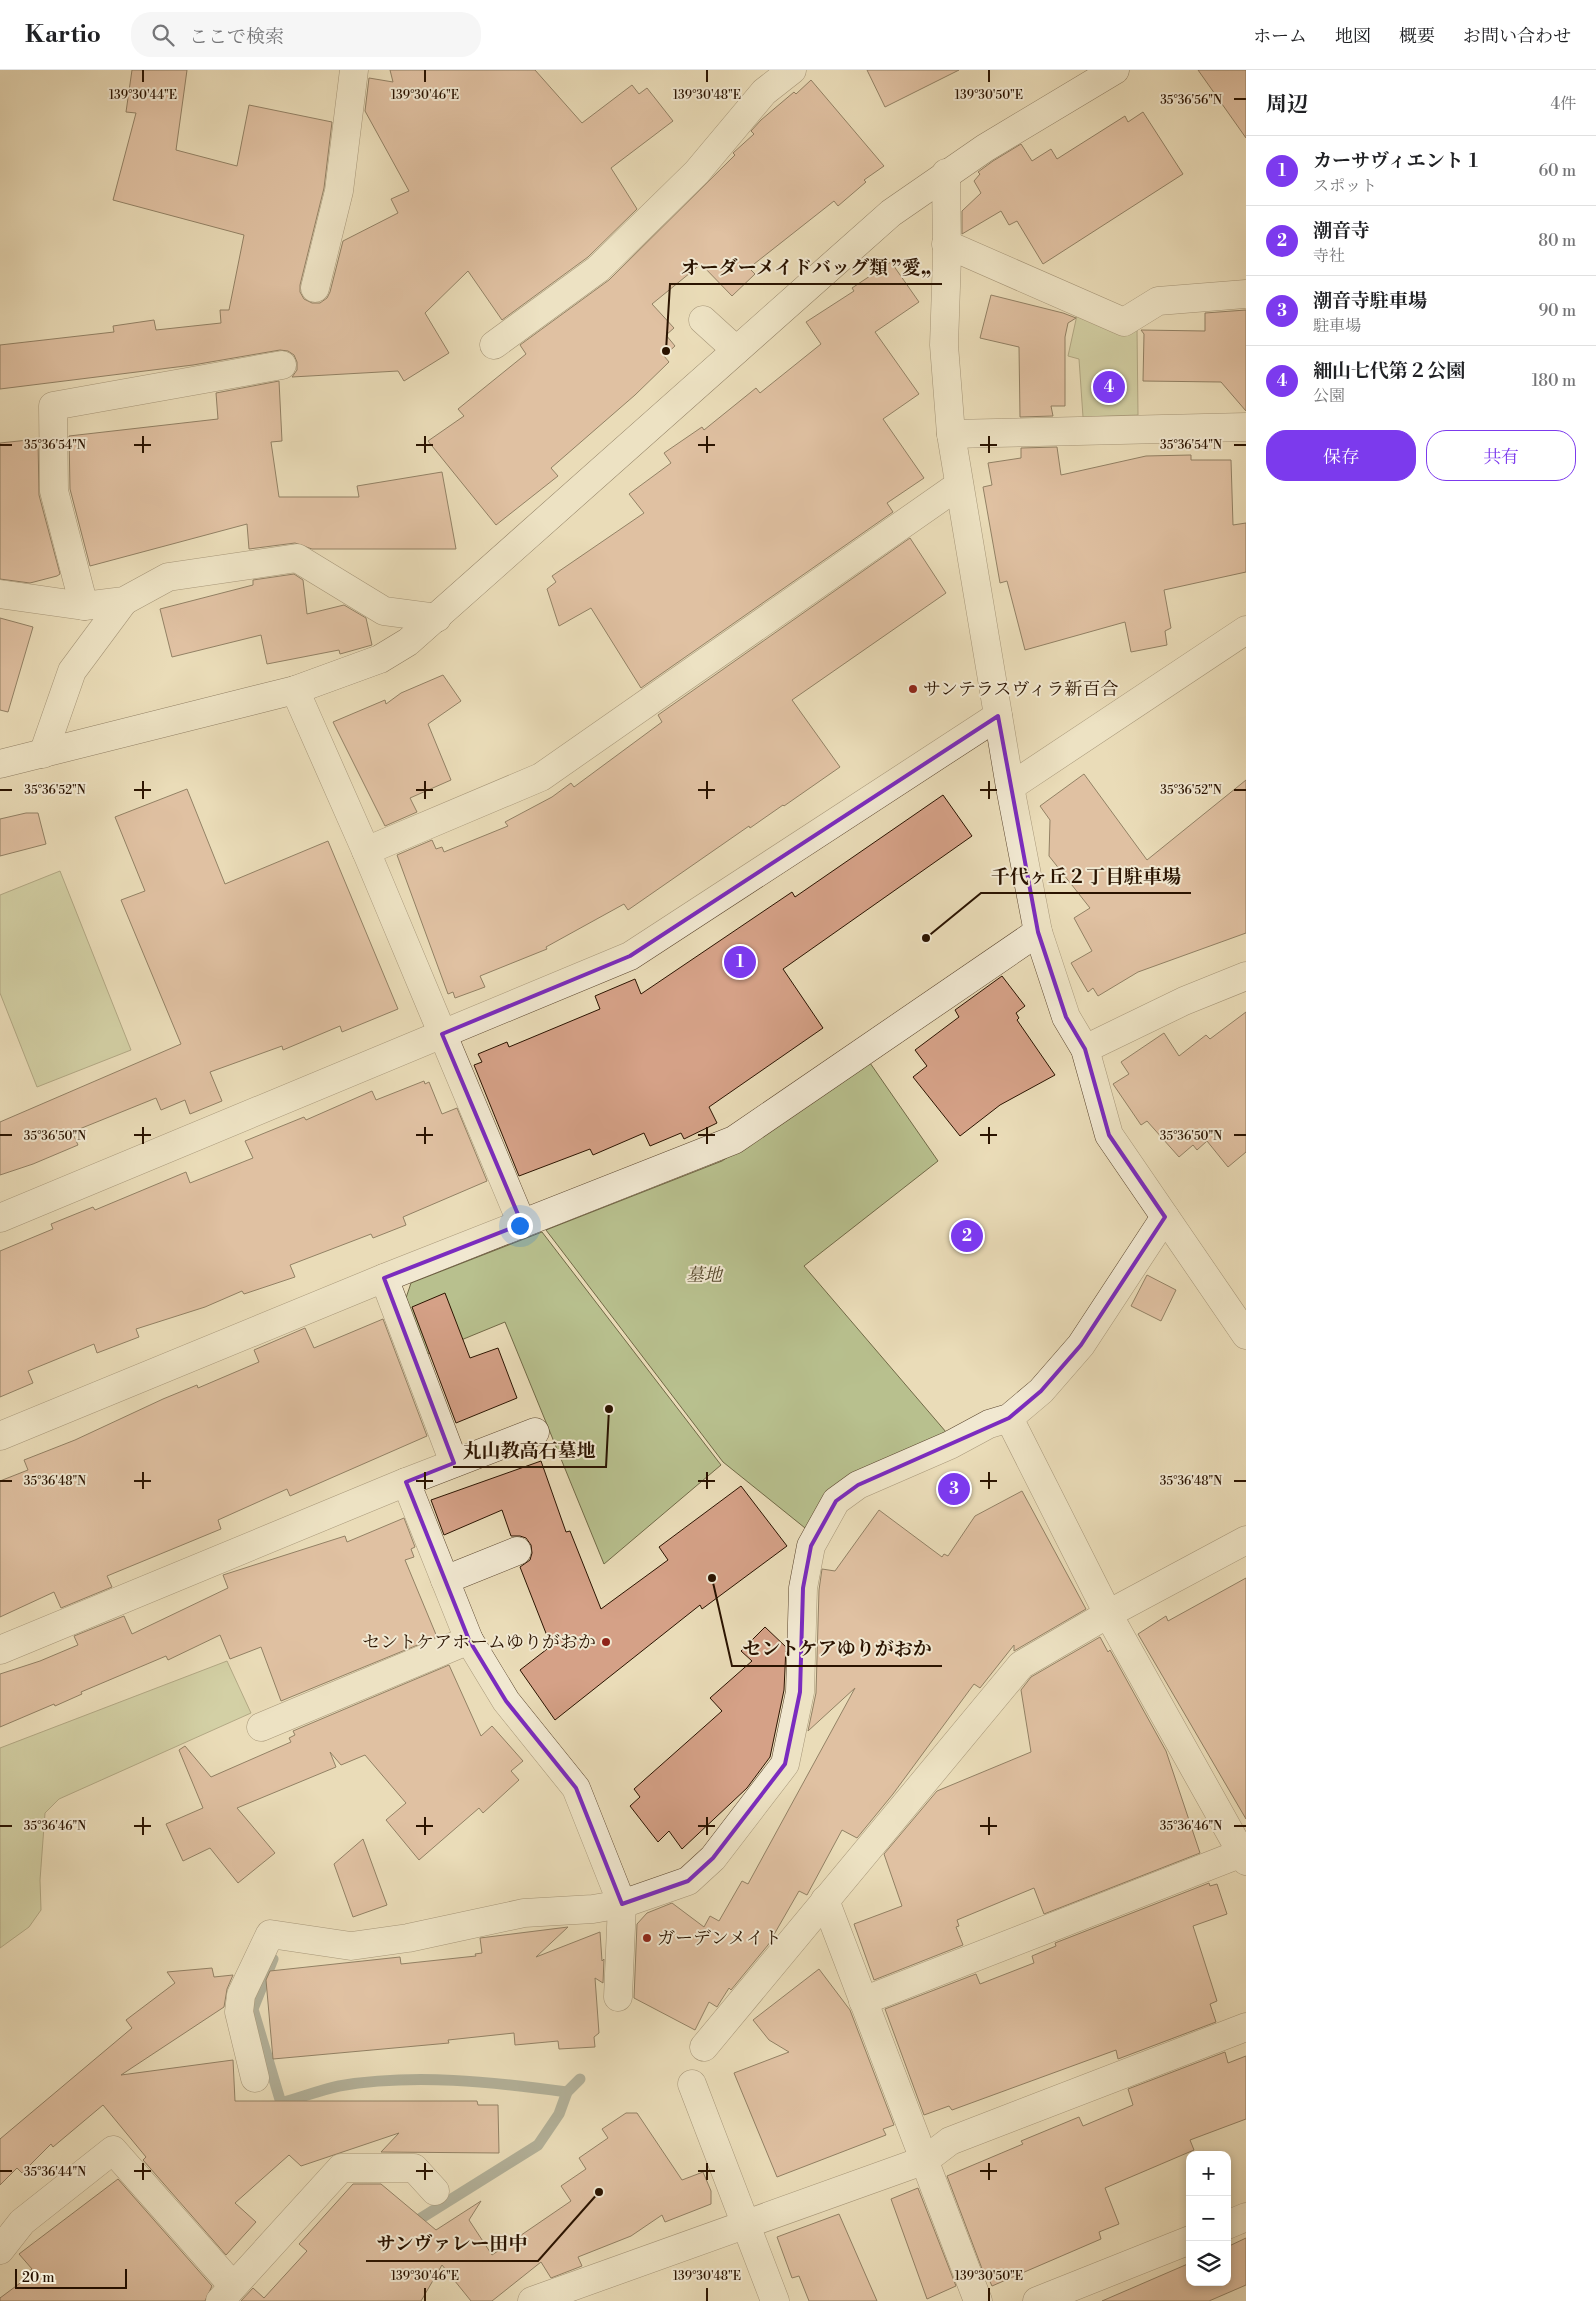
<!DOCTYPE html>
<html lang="ja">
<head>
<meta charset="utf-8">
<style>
	:root { --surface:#fff; --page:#f6f6f6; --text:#202124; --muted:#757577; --line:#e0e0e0; --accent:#7c3aed }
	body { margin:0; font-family:"Libre Bodoni","Noto Serif JP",serif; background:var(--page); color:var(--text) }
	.controls { position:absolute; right:15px; bottom:15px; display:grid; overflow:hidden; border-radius:10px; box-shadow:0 2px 8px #0003 }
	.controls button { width:45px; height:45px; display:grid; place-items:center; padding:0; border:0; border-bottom:1px solid var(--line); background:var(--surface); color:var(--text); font:25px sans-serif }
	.scale { position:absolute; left:15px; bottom:12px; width:112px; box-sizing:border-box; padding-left:5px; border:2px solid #2a1300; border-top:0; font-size:14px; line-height:18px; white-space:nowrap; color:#2a1300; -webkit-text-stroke:4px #f1e8d1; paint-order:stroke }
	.you { position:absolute; left:519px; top:1155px; width:18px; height:18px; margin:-12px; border:4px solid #fff; border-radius:50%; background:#1a73e8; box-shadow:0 0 0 8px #1a73e833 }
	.badge { display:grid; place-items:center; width:32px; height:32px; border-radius:50%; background:var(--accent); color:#fff; font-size:16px; font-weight:700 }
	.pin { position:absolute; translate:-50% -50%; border:2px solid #fff; box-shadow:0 1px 5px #0006 }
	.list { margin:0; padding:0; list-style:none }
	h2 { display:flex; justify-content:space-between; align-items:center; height:65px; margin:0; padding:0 20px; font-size:21px }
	h2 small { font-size:16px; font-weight:400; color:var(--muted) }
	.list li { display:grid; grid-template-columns:32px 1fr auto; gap:15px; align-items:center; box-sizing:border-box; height:70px; padding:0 20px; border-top:1px solid var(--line) }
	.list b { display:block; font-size:19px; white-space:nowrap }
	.list p { margin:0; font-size:16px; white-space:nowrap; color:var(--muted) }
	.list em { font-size:16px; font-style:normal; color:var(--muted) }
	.actions { display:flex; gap:10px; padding:15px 20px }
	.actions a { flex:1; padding:11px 0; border:1px solid var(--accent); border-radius:20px; text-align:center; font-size:18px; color:var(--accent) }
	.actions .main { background:var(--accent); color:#fff }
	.icon { flex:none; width:28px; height:28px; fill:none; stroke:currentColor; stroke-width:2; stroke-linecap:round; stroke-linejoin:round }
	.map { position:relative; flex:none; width:1246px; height:2231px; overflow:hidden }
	header { display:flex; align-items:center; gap:30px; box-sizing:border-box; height:70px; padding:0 25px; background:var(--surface); border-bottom:1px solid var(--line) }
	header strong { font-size:24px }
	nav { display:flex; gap:28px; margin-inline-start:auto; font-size:18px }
	.search { width:350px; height:45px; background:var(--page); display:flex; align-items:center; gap:12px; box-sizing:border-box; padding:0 18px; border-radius:20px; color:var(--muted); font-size:19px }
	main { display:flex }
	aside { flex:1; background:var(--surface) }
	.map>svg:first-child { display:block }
	.green { fill:#b8c08e; stroke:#716a47 }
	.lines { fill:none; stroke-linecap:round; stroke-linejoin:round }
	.stream { stroke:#6d776d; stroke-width:11 }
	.building { fill:#d5a187; stroke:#2a1300 }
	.street-casing { stroke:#5a452e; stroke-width:29 }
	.secondary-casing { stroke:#2a1300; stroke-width:29 }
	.street { stroke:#f1e8d1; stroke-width:28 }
	.secondary { stroke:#f1e8d1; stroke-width:28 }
	.marked { fill:none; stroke:#7b2cbf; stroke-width:4; stroke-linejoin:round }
	.ticks { fill:none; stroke:#2a1300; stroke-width:2 }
	.poi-dot { fill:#8f2418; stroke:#f1e8d1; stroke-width:2 }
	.labels { text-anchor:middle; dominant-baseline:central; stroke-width:4; stroke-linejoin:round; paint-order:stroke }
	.poi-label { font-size:18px; fill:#2a1300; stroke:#f1e8d1; text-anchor:start }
	.park-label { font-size:18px; font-style:italic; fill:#55472b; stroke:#f1e8d1 }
	.ticks-label { font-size:12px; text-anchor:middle; fill:#2a1300; stroke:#f1e8d1; stroke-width:4; stroke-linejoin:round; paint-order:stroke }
	.leader { fill:none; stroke:#2a1300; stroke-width:2 }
	.callout-dot { fill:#2a1300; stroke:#f1e8d1; stroke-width:2 }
	.callout-label { font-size:19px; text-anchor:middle; font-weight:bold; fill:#2a1300; stroke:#f1e8d1; stroke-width:4; stroke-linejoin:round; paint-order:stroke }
</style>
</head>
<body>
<header>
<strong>Kartio</strong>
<div class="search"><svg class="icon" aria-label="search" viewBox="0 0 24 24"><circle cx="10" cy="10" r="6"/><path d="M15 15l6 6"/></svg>ここで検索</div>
<nav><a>ホーム</a><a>地図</a><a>概要</a><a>お問い合わせ</a></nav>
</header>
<main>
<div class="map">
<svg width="1246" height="2231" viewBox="0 0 1246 2231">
	<rect width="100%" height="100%" fill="#eadcb8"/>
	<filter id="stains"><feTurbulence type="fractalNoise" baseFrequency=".004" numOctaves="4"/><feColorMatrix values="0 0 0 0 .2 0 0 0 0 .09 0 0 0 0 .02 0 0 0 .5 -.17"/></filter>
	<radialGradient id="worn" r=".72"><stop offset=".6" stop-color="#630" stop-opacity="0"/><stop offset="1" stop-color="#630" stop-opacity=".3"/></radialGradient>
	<g class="green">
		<polygon points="1077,245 1137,258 1138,345 1083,347 1079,289 1068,286"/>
		<polygon points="60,801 131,980 37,1017 0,923 0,825"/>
		<polygon points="870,993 938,1091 804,1196 952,1369 810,1462 723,1392 546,1160 722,1091"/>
		<polygon points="542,1162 721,1395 604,1494 505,1252 427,1284 405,1231 411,1213"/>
		<polygon points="227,1591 251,1643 59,1729 45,1743 40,1810 41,1840 29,1857 0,1878 0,1678"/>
	</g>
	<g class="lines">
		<g class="stream">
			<path d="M273,1889L253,1939L281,2033C300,2028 320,2020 339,2016C414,2003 493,2012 567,2022"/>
			<polyline points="410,2155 538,2075 559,2044 567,2022 580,2009"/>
		</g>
	</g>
	<g class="building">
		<polygon points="132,0 187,0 176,80 237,96 249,35 332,52 324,118 300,215 300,222 304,229 312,233 320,233 327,228 330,222 343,171 398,143 391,129 409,121 365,41 369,8 393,12 390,0 535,0 582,53 632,15 639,24 647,18 673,51 611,98 637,139 588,187 502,250 468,201 425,243 449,283 404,311 398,301 292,307 297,300 297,292 294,285 288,281 280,280 193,295 0,319 0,275 114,262 113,256 154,250 156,260 221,253 220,240 229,240 244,165 113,130 136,43 126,42"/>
		<polygon points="867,0 959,0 885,37"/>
		<polygon points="1198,0 1246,0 1246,68"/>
		<polygon points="811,10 884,96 864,110 866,112 838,136 834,131 749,198 755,204 732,226 701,194 652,234 674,258 666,265 675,276 664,286 669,292 635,325 551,398 558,406 496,455 428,371 464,346 458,339 526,284 520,275 609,210 735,85 733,83 754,64 751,61 761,50 794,22 796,24"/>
		<polygon points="1143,42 1183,104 1043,194 1017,151 1009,155 1001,141 962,164 962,141 981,123 974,111 980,104 978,102 993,91 1021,74 1032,91 1051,79 1057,89 1125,46 1128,52"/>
		<polygon points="891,192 919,232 875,262 919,324 883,349 924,408 887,433 893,442 641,618 591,538 559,556 547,519 556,512 552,506 644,443 629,424 671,393 664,383 702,357 704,360 756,318 760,323 821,274 806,252 854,221 852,218"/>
		<polygon points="991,225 1063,243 1076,248 1068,253 1065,267 1065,336 1051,336 1053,346 1020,347 1019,277 980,268"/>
		<polygon points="1246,240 1246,341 1221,312 1143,311 1144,264 1141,260 1205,261 1205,243"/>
		<polygon points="279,311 282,371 271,372 279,427 359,427 357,416 442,402 456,479 312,479 295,473 249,479 247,454 90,496 70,419 69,366 218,349 216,323"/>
		<polygon points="38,369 39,425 60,504 57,506 30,513 0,509 0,373"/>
		<polygon points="1057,377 1061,405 1146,386 1191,385 1191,390 1231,390 1233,455 1246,453 1246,502 1164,520 1171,558 1165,561 1167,575 1131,582 1125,552 1025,580 1007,511 1000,513 983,417 992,415 988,393 1021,388 1021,378"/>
		<polygon points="910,468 946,523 792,630 840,697 784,736 783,735 750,758 749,756 628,840 624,834 546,877 547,879 480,906 485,917 455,928 453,922 448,924 397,785 432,770 436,779 442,777 444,782 508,756 505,752 552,727 571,713 574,717 662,652 658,645"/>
		<polygon points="294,504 303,510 307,544 344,535 366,548 372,575 340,584 339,580 267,594 261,565 172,587 160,539 253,515 253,510"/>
		<polygon points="0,548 33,557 8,642 0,640"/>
		<polygon points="443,605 461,631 428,654 451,710 410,728 417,742 385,756 333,652 385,630 386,634 401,623"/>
		<polygon points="1084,704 1147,790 1246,710 1246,863 1138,902 1098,926 1093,918 1088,922 1071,893 1092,881 1074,848 1090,838 1049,786 1050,750 1040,736"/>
		<polygon points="187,719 225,814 328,771 398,939 342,962 340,956 283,980 282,976 210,1002 222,1031 190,1044 185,1030 161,1040 156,1028 72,1062 78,1075 33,1094 0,1105 0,1052 181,974 121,830 145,821 115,747"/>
		<polygon points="943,725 972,766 783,899 823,958 709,1037 717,1053 684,1069 681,1063 650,1076 644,1063 593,1085 590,1079 519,1106 474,995 482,992 478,984 507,972 509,977 600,939 595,926 635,909 641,924 792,822 795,827"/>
		<polygon points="26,743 38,743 46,774 0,786 0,749"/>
		<polygon points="1002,906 1025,936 1016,943 1019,948 1017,950 1055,1005 1000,1035 960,1066 913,1007 927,996 915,980 959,947 955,940"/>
		<polygon points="1246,942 1246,1082 1228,1097 1207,1071 1197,1080 1193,1075 1179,1087 1147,1051 1141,1055 1113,1014 1129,1004 1121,992 1164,963 1179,986 1206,965 1210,969"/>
		<polygon points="424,1011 425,1014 429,1012 442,1044 457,1038 487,1111 403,1147 406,1155 373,1168 371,1164 290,1195 295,1207 244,1224 242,1221 205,1237 136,1259 139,1267 97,1283 94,1274 28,1301 33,1313 0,1327 0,1181 53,1159 51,1154 93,1137 95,1140 186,1102 190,1113 253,1088 245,1071 304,1047 306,1050 372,1021 376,1030"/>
		<polygon points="1147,1205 1176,1220 1161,1251 1131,1236"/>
		<polygon points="445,1223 470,1288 498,1278 517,1328 456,1353 412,1237"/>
		<polygon points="383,1249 427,1366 290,1426 287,1419 218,1450 221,1459 107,1506 112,1517 61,1538 54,1522 0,1547 0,1411 28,1400 24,1390 75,1370 163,1329 197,1315 198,1318 259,1292 254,1280 305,1258 314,1278"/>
		<polygon points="541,1391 566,1462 570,1461 601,1539 668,1490 659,1477 741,1416 787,1476 702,1539 700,1535 555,1650 520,1600 551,1576 520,1497 530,1490 532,1483 531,1475 526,1468 520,1466 511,1466 502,1440 444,1465 431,1430"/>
		<polygon points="1022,1421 1086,1539 1014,1581 1014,1575 980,1618 974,1614 893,1724 857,1768 842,1760 807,1825 799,1821 768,1875 731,1920 729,1918 717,1937 709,1932 695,1960 634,1928 637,1854 647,1843 672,1833 704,1857 710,1846 719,1851 742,1811 748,1814 855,1618 808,1661 816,1623 819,1520 822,1499 835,1501 879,1440 942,1487 944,1484 948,1486 975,1446"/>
		<polygon points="404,1448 415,1477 411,1479 414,1487 405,1490 437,1567 281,1631 261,1577 230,1589 220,1565 168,1590 166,1586 81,1622 82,1624 55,1636 54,1634 0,1657 0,1604 40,1591 78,1575 74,1566 124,1546 132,1564 228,1518 223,1505 345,1466 347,1472"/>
		<polygon points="1246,1508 1246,1749 1138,1564 1166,1546 1168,1551"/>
		<polygon points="765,1557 786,1577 784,1620 770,1687 747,1718 682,1779 669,1761 658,1772 630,1736 640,1727 634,1719 722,1641 710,1628 752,1591 741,1581"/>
		<polygon points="1100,1567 1108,1582 1110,1580 1166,1681 1200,1783 1044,1844 1034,1818 957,1850 959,1856 956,1857 963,1875 874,1910 854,1854 902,1836 884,1784 937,1721 1031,1682 1021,1620 1031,1607"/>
		<polygon points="449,1595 481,1666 492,1656 523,1691 511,1701 519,1710 483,1743 479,1738 419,1790 386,1750 406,1733 365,1685 341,1695 330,1682 336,1697 237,1738 275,1783 238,1813 210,1778 183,1791 166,1754 203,1738 179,1680 185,1676 211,1707 291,1672 289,1668 295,1665 293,1661"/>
		<polygon points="363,1769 387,1835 353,1847 334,1794"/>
		<polygon points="1209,1813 1210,1816 1217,1814 1227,1844 1193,1856 1217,1931 1210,1934 1216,1952 1118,1989 1116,1980 952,2040 949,2036 924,2045 885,1939 976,1904 980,1914 1034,1893 1032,1886 1056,1876 1055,1873"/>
		<polygon points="568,1857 536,1887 600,1862 602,1891 604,1889 603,1913 595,1908 599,1963 594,1967 595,1977 559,1979 558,1971 515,1975 514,1963 448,1970 449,1973 273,1989 266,1910 270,1901 400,1887 401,1894 476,1886 475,1884 482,1883 480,1868"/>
		<polygon points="212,1898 214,1907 233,1905 227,1919 224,1937 121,2005 233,1990 235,2031 477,2031 478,2035 498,2035 499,2083 381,2082 399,2063 301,2096 289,2085 235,2133 256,2152 226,2185 143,2090 146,2087 103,2035 53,2077 51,2074 22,2103 17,2098 0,2115 0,2069 132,1958 126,1950 175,1913 167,1902"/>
		<polygon points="819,1899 850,1940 894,2055 883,2059 886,2065 777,2107 734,2003 789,1982 769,1970 753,1950"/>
		<polygon points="1225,1982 1228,1993 1246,1986 1246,2049 1190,2070 1194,2080 1105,2118 1119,2154 1099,2162 1101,2169 992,2216 986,2203 984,2204 947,2106 1023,2074 1021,2071 1079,2047 1083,2056 1133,2035 1128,2019"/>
		<polygon points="626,2043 637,2043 682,2110 703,2102 711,2121 711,2134 665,2152 662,2145 631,2166 578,2187 582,2196 551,2208 541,2192 492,2231 471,2231 442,2195 421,2231 241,2231 253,2218 264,2228 307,2181 299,2174 353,2114 381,2114 436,2160 481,2131 469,2150 492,2185 571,2131 561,2116 586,2099 579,2088 608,2068 602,2059"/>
		<polygon points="118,2109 212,2216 205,2231 0,2231 0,2228 31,2205 28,2202 32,2199 19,2184"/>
		<polygon points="918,2118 956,2216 927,2229 891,2129"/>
		<polygon points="839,2144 877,2231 809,2231 799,2206 792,2208 777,2167"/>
		<polygon points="1246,2168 1246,2215 1209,2231 1102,2231 1190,2193 1190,2212 1227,2212 1227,2177"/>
	</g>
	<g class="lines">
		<defs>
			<g id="street">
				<polyline points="946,103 947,187 944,275 951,364 1010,717 1038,862 1066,947 1085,979 1109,1065 1246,1265"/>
				<polyline points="946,174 1124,252 1158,231 1246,224"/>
				<polyline points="315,218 339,121 354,0"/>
				<polyline points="703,250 736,280"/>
				<polyline points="494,275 598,199 697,102 764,22 792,0"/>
				<polyline points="951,364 1246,357"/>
				<polyline points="0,524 84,536 124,531 168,507 297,488 384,541 437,548"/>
				<polyline points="84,536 54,421 53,336 282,295"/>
				<polyline points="295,620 366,781 522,1154"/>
				<polyline points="43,684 72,601 124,531"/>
				<polyline points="1010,717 1246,560"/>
				<polyline points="366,781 541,707 959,415"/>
				<polyline points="1085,979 1184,931 1246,906"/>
				<polyline points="0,1148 630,886 998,646"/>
				<polyline points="384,1208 454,1393"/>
				<polyline points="1009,1348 1108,1544 1246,1791"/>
				<polyline points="0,1366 384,1208 734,1070 1038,862"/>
				<polyline points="406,1412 469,1570 506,1631 576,1718 622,1834 618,1927"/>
				<polyline points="445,1510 517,1481"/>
				<polyline points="0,1580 406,1412 535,1362"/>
				<polyline points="261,1657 469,1570"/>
				<polyline points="825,1830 978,2231"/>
				<polyline points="863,1931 1242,1783"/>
				<polyline points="704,1977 1021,1595 1108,1544 1246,1470"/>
				<polyline points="255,2008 239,1942 241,1925 270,1864 351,1876 408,1868 524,1843 593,1839 622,1834 688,1811 713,1788 785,1694 800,1622 803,1518 811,1476 836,1431 858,1415 950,1375 989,1354 1009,1348 1041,1321 1081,1275 1165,1147"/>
				<polyline points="692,2014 775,2231"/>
				<polyline points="1227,2155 1246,2147"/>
				<polyline points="0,2180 22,2152 113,2080 233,2216"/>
				<polyline points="220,2231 341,2098 414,2098 435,2121"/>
				<polyline points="532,2231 925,2090 950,2071 1246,1957"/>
				<polyline points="1037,2231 1190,2170"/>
			</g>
			<polyline id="secondary" points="0,694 295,620 380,589 408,572 891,143 985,78 1115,0"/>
		</defs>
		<use href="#street" class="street-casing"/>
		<use href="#secondary" class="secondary-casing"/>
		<use href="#street" class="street"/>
		<use href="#secondary" class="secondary"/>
	</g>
	<path d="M0 0H1246V2231H0ZM998,646L1038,862L1066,947L1085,979L1109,1065L1165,1147L1081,1275L1041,1321L1009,1348L858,1415L836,1431L811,1476L803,1518L800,1622L785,1694L713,1788L688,1811L622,1834L576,1718L506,1631L469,1570L406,1412L454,1393L384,1208L522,1154L442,964L630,886Z" fill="#eadcb8" fill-opacity=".55" fill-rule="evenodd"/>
	<path class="marked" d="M998,646L1038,862L1066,947L1085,979L1109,1065L1165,1147L1081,1275L1041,1321L1009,1348L858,1415L836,1431L811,1476L803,1518L800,1622L785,1694L713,1788L688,1811L622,1834L576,1718L506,1631L469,1570L406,1412L454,1393L384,1208L522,1154L442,964L630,886Z"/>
	<path class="ticks" d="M143,0V12M425,0V12M707,0V12M989,0V12M1234,29H1246M143,366V383M425,366V383M707,366V383M989,366V383M0,375H12M134,375H151M416,375H433M698,375H715M980,375H997M1234,375H1246M143,711V729M425,711V729M707,711V729M989,711V729M0,720H12M134,720H151M416,720H433M698,720H715M980,720H997M1234,720H1246M143,1057V1074M425,1057V1074M707,1057V1074M989,1057V1074M0,1065H12M134,1065H151M416,1065H433M698,1065H715M980,1065H997M1234,1065H1246M143,1402V1419M425,1402V1419M707,1402V1419M989,1402V1419M0,1411H12M134,1411H151M416,1411H433M698,1411H715M980,1411H997M1234,1411H1246M143,1747V1765M425,1747V1765M707,1747V1765M989,1747V1765M0,1756H12M134,1756H151M416,1756H433M698,1756H715M980,1756H997M1234,1756H1246M143,2093V2110M425,2093V2110M707,2093V2110M989,2093V2110M0,2101H12M134,2101H151M416,2101H433M698,2101H715M980,2101H997M425,2218V2231M707,2218V2231M989,2218V2231"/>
	<g class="poi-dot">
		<circle cx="913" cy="619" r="5"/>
		<circle cx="606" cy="1572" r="5"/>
		<circle cx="647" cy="1868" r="5"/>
	</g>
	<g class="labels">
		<g class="poi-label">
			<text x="923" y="619">サンテラスヴィラ新百合</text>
			<text x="596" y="1572" text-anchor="end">セントケアホームゆりがおか</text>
			<text x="657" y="1868">ガーデンメイト</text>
		</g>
		<g class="park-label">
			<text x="704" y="1205">墓地</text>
		</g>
	</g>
	<g class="ticks-label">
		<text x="143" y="29">139°30'44"E</text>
		<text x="425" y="29">139°30'46"E</text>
		<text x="707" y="29">139°30'48"E</text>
		<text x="989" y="29">139°30'50"E</text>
		<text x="1191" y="34">35°36'56"N</text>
		<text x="55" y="379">35°36'54"N</text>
		<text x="1191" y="379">35°36'54"N</text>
		<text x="55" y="724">35°36'52"N</text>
		<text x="1191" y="724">35°36'52"N</text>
		<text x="55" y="1070">35°36'50"N</text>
		<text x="1191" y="1070">35°36'50"N</text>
		<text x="55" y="1415">35°36'48"N</text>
		<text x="1191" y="1415">35°36'48"N</text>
		<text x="55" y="1760">35°36'46"N</text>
		<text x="1191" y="1760">35°36'46"N</text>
		<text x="55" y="2106">35°36'44"N</text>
		<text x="425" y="2210">139°30'46"E</text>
		<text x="707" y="2210">139°30'48"E</text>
		<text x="989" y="2210">139°30'50"E</text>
	</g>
	<path class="leader" d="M666 281L670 214H942M926 868L981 823H1191M609 1339L606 1397H453M712 1508L732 1596H942M599 2122L538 2191H366"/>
	<g class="callout-dot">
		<circle cx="666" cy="281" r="5"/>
		<circle cx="926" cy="868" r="5"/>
		<circle cx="609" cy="1339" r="5"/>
		<circle cx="712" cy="1508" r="5"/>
		<circle cx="599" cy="2122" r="5"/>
	</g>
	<g class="callout-label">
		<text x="806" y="204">オーダーメイドバッグ類 ”愛„</text>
		<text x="1086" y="813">千代ヶ丘２丁目駐車場</text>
		<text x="529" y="1387">丸山教高石墓地</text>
		<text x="837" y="1585">セントケアゆりがおか</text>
		<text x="452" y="2180">サンヴァレー田中</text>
	</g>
	<rect width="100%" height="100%" filter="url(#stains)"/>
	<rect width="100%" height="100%" fill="url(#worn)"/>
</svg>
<div class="controls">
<button>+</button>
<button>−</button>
<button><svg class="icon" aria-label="layers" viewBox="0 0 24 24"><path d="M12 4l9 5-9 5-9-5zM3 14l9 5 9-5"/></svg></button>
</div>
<div class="scale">20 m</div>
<div class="you"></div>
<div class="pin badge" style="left:740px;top:892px">1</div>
<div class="pin badge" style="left:967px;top:1166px">2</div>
<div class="pin badge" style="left:954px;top:1419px">3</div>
<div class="pin badge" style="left:1109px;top:317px">4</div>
</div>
<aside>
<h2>周辺<small>4件</small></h2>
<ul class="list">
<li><span class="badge">1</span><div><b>カーサヴィエント１</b><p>スポット</p></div><em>60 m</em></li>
<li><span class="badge">2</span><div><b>潮音寺</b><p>寺社</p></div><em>80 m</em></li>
<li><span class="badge">3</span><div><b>潮音寺駐車場</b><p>駐車場</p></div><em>90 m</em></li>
<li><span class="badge">4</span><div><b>細山七代第２公園</b><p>公園</p></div><em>180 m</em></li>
</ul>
<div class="actions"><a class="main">保存</a><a>共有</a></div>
</aside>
</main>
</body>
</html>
